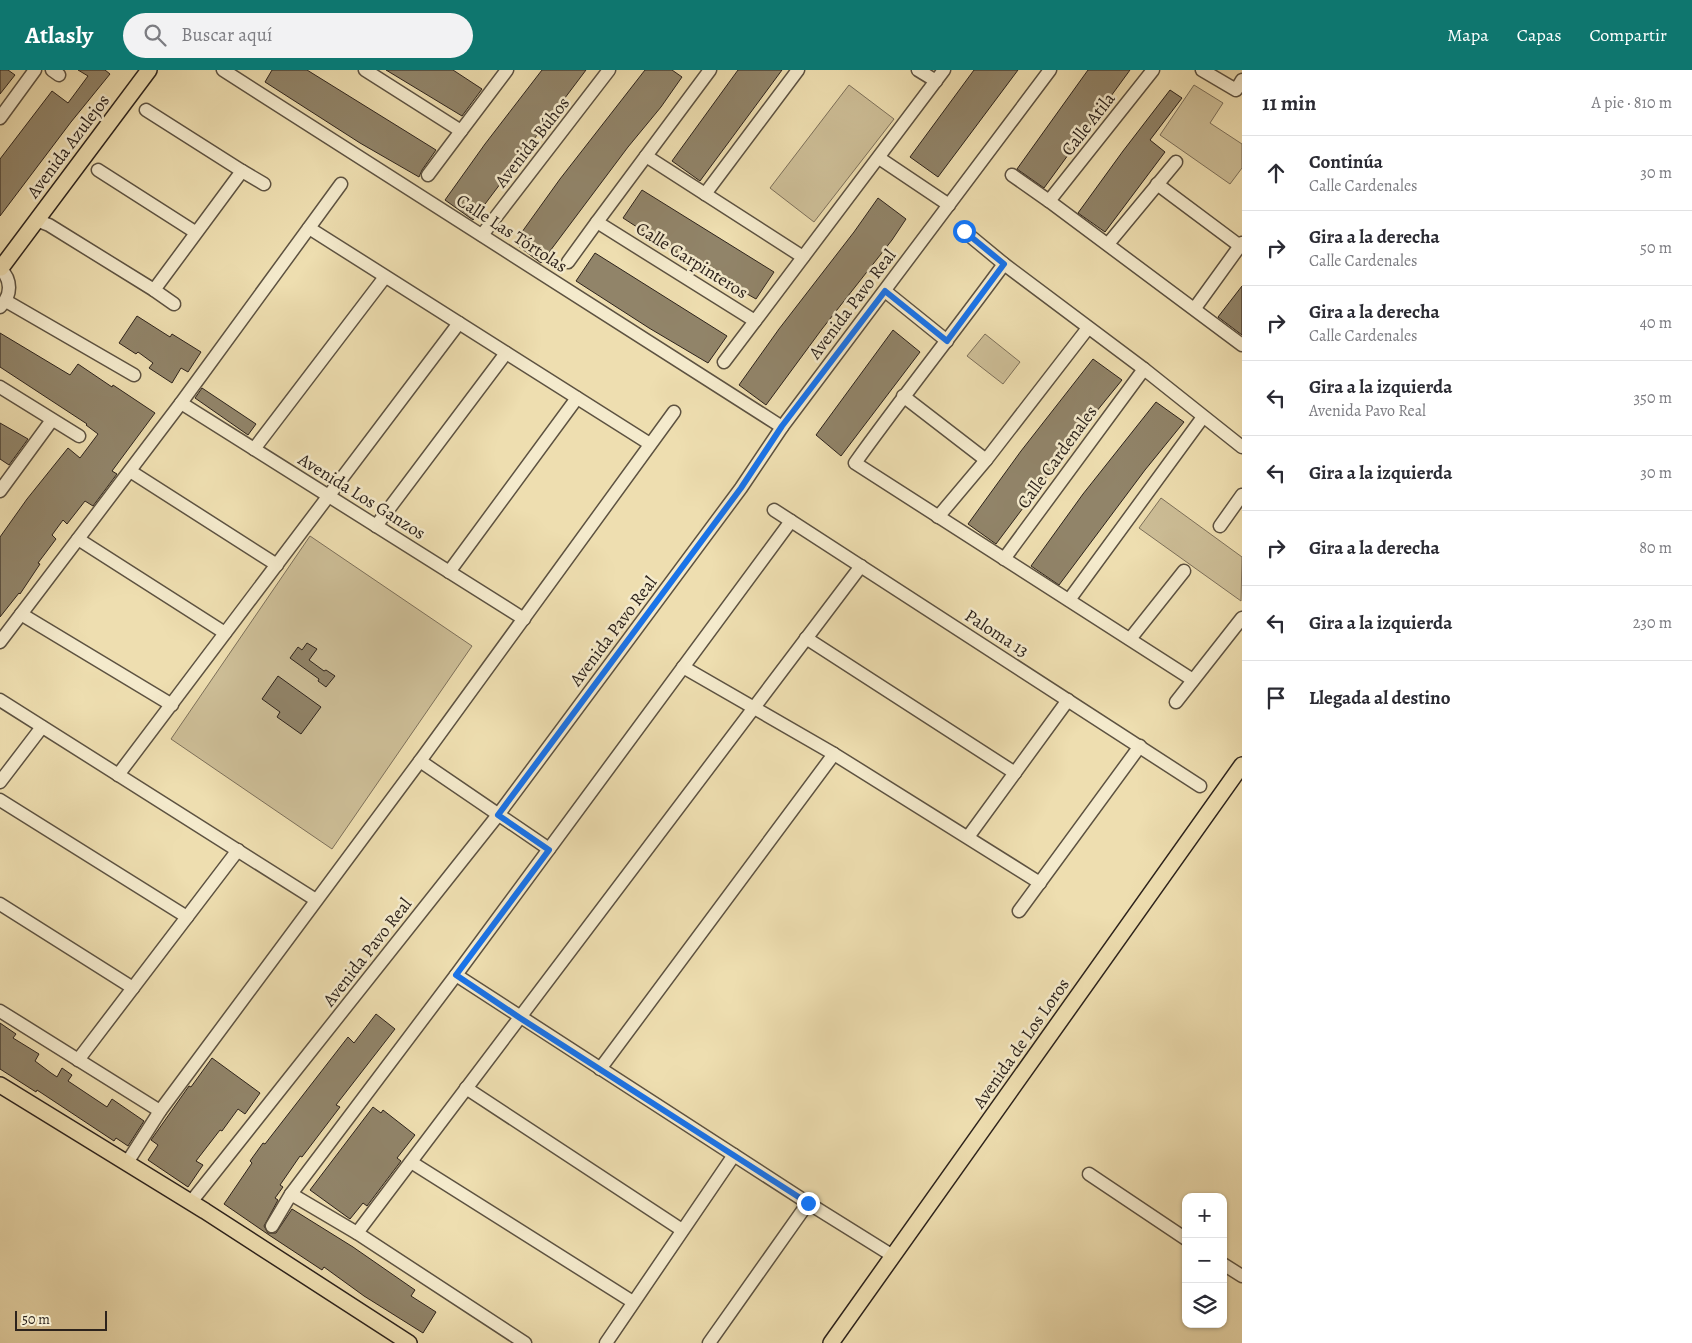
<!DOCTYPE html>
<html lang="es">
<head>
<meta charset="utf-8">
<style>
	:root { --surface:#fff; --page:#f2f2f3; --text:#2b2b33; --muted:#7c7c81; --line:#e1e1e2; --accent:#0f766e }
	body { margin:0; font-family:Alegreya,serif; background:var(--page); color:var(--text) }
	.controls { position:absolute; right:15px; bottom:15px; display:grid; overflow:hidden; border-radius:10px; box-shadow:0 1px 4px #0004 }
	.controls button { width:45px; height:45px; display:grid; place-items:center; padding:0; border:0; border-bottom:1px solid var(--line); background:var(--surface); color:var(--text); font:25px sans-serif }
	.scale { position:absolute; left:15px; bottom:12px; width:92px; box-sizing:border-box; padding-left:5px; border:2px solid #2d231c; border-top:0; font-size:14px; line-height:18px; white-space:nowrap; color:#2d231c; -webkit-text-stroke:4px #f4eacc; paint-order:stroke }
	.stop { position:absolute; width:15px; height:15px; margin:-11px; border:4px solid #1a73e8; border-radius:50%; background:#fff }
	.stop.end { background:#1a73e8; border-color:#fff; box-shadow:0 1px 5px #0008 }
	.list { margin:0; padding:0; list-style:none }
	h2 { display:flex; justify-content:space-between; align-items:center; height:65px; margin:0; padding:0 20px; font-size:21px }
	h2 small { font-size:16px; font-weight:400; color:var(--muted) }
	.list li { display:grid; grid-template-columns:32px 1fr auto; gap:15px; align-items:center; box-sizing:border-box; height:75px; padding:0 20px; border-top:1px solid var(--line) }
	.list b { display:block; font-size:19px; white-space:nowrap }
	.list p { margin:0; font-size:16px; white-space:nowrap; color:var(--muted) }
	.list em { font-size:16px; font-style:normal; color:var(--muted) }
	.icon { flex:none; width:28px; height:28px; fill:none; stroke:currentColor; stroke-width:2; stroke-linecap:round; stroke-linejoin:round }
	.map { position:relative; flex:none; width:1242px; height:1273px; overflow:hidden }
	header { display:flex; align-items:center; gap:30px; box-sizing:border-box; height:70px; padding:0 25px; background:var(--accent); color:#fff }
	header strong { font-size:24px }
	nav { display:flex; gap:28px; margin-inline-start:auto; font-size:18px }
	.search { width:350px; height:45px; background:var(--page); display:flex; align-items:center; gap:12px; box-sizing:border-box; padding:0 18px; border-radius:28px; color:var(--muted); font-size:19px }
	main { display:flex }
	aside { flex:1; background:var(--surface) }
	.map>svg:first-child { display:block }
	.green { fill:#cdbe97; stroke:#7d705a }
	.building { fill:#918469; stroke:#2d231c }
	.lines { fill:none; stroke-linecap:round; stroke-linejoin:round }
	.minor-casing { stroke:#5d5241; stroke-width:15 }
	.major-casing { stroke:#2d231c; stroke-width:18 }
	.minor { stroke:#f4eacc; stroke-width:12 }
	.major { stroke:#eedeb0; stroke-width:15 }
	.route { stroke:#1a73e8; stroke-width:6 }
	.labels { text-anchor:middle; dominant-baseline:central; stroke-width:5; stroke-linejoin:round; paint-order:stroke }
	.street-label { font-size:18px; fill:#2d231c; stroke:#f4eacc }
</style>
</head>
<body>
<header>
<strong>Atlasly</strong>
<div class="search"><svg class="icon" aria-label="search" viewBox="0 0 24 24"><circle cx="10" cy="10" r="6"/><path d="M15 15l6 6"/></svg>Buscar aquí</div>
<nav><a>Mapa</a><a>Capas</a><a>Compartir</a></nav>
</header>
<main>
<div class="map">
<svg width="1242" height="1273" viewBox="0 0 1242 1273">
	<rect width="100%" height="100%" fill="#eedeb0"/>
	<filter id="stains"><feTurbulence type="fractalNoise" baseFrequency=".004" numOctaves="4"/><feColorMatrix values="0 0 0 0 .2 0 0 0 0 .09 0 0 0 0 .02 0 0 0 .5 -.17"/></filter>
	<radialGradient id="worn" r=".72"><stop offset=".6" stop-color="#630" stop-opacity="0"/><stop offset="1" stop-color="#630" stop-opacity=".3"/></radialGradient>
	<g class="green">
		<polygon points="849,15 894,49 814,152 770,118"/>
		<polygon points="1194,15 1223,33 1210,53 1242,74 1242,98 1230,114 1160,65"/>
		<polygon points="985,264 1020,292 1003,314 967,286"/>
		<polygon points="1161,428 1242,487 1241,531 1139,458"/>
		<polygon points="310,466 472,576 332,779 171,669"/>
	</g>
	<g class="building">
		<polygon points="0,0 8,0 15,5 0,24"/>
		<polygon points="78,0 105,0 110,4 71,52 0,146 0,89 52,21 68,33 88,6"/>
		<polygon points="272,0 307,0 436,80 422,100 419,107 360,73 265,12"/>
		<polygon points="386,0 453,0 482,19 462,46"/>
		<polygon points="542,0 586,0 473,150 445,130 485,74"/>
		<polygon points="645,0 672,0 682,7 661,37 628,77 541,193 514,173 560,109"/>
		<polygon points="738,0 782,0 700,111 672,91"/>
		<polygon points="974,0 1018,0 938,107 910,87"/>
		<polygon points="1088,0 1130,0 1044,118 1017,99"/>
		<polygon points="1170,20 1182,28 1150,70 1165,82 1105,162 1078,143 1123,81"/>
		<polygon points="642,120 774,202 756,229 696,195 623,148"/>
		<polygon points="878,128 906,149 892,170 822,259 766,335 739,315 779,259 854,162"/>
		<polygon points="595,183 727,266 708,293 649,258 576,211"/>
		<polygon points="1242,216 1242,265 1218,247"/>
		<polygon points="137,246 170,267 172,264 201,282 188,302 181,298 172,313 149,298 153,293 138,282 136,284 119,273"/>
		<polygon points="893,260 920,282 841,386 816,365"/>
		<polygon points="0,263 70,305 78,294 112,317 113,315 155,343 112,401 117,404 93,436 85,431 67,454 63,450 52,465 56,469 38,493 40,494 20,524 19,523 0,547 0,467 27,429 68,378 80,388 98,364 86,355 87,354 0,297"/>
		<polygon points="1093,289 1122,310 1083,358 996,474 968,454 1021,381"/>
		<polygon points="202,318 256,354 248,365 195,328"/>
		<polygon points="1156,332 1184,352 1145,400 1059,515 1031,496 1083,424"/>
		<polygon points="0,353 28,369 9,395 0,389"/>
		<polygon points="307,573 317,579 309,590 324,601 326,600 335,606 326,617 318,611 319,609 290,588 298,577 302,580"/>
		<polygon points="278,606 321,637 301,664 277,647 280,642 262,629"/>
		<polygon points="376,944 395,959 336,1035 340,1037 302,1087 300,1086 280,1115 283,1117 275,1128 278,1130 264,1156 268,1163 276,1163 292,1139 353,1177 415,1220 411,1226 436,1242 423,1263 364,1226 324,1197 322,1200 269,1165 224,1134 252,1093 250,1091 263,1073 265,1074 348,967 354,973"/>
		<polygon points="0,953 16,964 13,968 39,984 35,991 51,1003 57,1007 62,998 72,1005 68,1011 107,1037 112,1029 144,1051 128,1076 116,1068 114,1071 37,1020 36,1022 0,999"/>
		<polygon points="212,988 260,1023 245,1044 238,1039 222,1061 220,1060 196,1091 203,1095 188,1117 148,1090 158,1075 151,1070 189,1016 191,1017"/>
		<polygon points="373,1037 381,1043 383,1040 415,1065 397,1088 401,1091 367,1136 363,1133 350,1149 310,1120"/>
	</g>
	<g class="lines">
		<defs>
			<g id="minor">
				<polyline points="52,0 59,5"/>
				<polyline points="223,0 782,357"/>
				<polyline points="365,0 461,61 507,0"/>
				<polyline points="710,0 597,152 755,251 944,0"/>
				<polyline points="918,0 936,11"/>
				<polyline points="1153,0 1049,131 1242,275"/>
				<polyline points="1202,0 1236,20 1242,10"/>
				<polyline points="0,48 35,0"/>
				<polyline points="646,86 803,187"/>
				<polyline points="879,88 949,135"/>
				<polyline points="98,100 195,162"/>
				<polyline points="242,101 264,114"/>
				<polyline points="428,105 461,61"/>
				<polyline points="1012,105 1049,131"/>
				<polyline points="1157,114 1240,176"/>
				<polyline points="705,124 798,0"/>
				<polyline points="36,150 49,155 154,220 242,101 146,40"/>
				<polyline points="309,158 650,374"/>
				<polyline points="964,161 1004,194 1144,299 1242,377"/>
				<polyline points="482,165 609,0"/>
				<polyline points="1108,174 1176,92"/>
				<polyline points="568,192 597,152"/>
				<path d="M1004,194C955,261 903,326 855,393L1193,610"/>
				<path d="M0,198C12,210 12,225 0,237"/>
				<polyline points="154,220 174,234"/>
				<polyline points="885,221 947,271"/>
				<polyline points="6,231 134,305"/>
				<polyline points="1195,238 1242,173"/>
				<polyline points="724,292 755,251"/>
				<polyline points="0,317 79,366"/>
				<polyline points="903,326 986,390"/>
				<polyline points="181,333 524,549"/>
				<polyline points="254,379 385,207"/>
				<polyline points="130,401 277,495"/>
				<polyline points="0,421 52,350"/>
				<polyline points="774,440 1200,716"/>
				<polyline points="938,447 986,390 1088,258"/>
				<polyline points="376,456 506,283"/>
				<polyline points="1220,456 1242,425"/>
				<polyline points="78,469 225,563"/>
				<polyline points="1004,489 1144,299"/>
				<polyline points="449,502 577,328"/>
				<polyline points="1069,530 1203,347"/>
				<polyline points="21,544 172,635"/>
				<polyline points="806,568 1015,703"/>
				<polyline points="1130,569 1184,501"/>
				<polyline points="0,572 181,333 341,114"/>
				<polyline points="683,597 834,684 1040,813"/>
				<polyline points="0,630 316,830"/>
				<polyline points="1176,632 1242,548"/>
				<polyline points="420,691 549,779"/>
				<polyline points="118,705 459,253"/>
				<polyline points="0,712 42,657"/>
				<polyline points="0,730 187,847"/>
				<polyline points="968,767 1068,630"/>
				<polyline points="0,834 133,918"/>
				<polyline points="1019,841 1140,676"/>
				<polyline points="456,905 808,1133 893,1186"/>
				<polyline points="0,941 160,1041"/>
				<polyline points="78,990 238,780"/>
				<polyline points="600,999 834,684"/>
				<polyline points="466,1018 682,1160"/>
				<polyline points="130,1088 160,1041 420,691 674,342"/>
				<polyline points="411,1092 633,1232"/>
				<polyline points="1089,1104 1186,1169"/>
				<polyline points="291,1124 357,1163 525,1273"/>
				<polyline points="191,1132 498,745 741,418 782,357 1050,0"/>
				<polyline points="272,1156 291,1124 456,905 791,451"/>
				<polyline points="357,1163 861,496"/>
				<polyline points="1223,1194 1242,1206"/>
				<polyline points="606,1273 734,1085"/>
				<polyline points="709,1273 808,1133"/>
			</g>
			<g id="major">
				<polyline points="1,198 149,0"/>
				<polyline points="0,1015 205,1141 409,1273"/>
				<polyline points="831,1273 1242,695"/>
			</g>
		</defs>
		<use href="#minor" class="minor-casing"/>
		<use href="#major" class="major-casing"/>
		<use href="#minor" class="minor"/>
		<use href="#major" class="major"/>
	</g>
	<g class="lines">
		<polyline class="route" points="808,1133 520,948 456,905 549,780 498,745 741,418 782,356 885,221 947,271 1004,194 964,161"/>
	</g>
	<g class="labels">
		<g class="street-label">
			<text transform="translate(1088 54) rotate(-52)">Calle Atila</text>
			<text transform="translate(532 72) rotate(-52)">Avenida Búhos</text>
			<text transform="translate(68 76) rotate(-53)">Avenida Azulejos</text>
			<text transform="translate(512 163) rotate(33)">Calle Las Tórtolas</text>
			<text transform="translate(692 190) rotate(32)">Calle Carpinteros</text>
			<text transform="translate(852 234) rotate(-53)">Avenida Pavo Real</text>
			<text transform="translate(1057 387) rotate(-54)">Calle Cardenales</text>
			<text transform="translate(362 426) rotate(32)">Avenida Los Ganzos</text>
			<text transform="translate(613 561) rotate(-53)">Avenida Pavo Real</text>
			<text transform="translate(997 563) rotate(33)">Paloma 13</text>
			<text transform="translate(367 882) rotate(-52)">Avenida Pavo Real</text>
			<text transform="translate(1021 973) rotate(-55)">Avenida de Los Loros</text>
		</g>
	</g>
	<rect width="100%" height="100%" filter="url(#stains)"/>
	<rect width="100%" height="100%" fill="url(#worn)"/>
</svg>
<div class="controls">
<button>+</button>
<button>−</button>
<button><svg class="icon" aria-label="layers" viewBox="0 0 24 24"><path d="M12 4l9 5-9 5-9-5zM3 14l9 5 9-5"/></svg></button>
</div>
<div class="scale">50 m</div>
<div class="stop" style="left:964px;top:161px"></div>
<div class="stop end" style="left:808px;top:1133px"></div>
</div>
<aside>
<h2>11 min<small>A pie · 810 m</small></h2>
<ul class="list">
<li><svg class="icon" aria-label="ahead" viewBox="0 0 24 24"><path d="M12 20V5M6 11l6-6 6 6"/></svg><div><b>Continúa</b><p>Calle Cardenales</p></div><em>30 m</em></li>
<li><svg class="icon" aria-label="right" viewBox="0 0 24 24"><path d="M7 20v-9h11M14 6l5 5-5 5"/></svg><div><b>Gira a la derecha</b><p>Calle Cardenales</p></div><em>50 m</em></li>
<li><svg class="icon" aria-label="right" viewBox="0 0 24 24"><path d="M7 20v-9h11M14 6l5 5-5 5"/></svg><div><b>Gira a la derecha</b><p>Calle Cardenales</p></div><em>40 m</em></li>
<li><svg class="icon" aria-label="left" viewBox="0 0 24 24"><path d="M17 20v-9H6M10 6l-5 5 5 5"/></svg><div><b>Gira a la izquierda</b><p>Avenida Pavo Real</p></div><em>350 m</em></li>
<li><svg class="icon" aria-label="left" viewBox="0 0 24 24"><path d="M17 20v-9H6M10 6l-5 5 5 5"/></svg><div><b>Gira a la izquierda</b></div><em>30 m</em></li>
<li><svg class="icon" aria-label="right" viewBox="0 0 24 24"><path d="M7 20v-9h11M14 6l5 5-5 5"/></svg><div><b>Gira a la derecha</b></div><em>80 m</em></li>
<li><svg class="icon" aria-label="left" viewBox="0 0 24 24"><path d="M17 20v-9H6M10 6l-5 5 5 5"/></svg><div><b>Gira a la izquierda</b></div><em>230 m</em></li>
<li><svg class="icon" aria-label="arrive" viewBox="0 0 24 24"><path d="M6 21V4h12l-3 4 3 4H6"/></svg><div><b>Llegada al destino</b></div></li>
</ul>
</aside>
</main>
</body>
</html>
